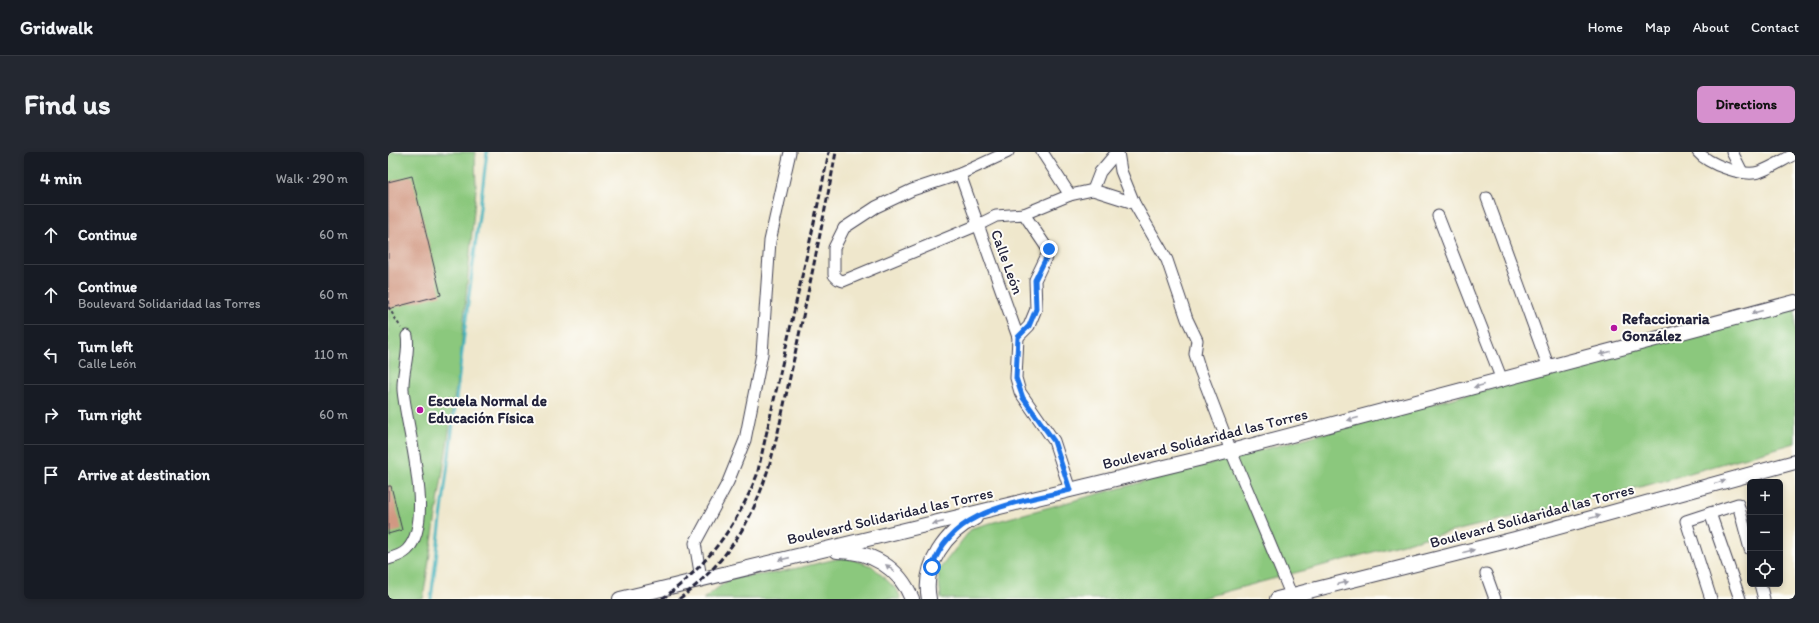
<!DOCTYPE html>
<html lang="en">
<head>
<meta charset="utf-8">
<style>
	:root { --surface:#171b24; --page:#242831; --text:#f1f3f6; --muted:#9ea1a6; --line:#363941; --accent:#d690ce }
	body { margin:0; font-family:Itim,sans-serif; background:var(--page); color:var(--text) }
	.controls { position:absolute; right:12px; bottom:12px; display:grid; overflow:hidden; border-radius:6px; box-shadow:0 2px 6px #0003 }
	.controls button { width:36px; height:36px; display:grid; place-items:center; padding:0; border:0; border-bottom:1px solid var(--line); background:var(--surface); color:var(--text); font:20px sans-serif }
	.stop { position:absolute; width:12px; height:12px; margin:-9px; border:3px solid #1a73e8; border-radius:50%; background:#fff }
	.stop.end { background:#1a73e8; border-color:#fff; box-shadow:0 1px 4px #0008 }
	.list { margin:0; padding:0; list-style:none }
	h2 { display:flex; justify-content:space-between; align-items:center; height:52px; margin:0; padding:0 16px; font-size:17px }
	h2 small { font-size:13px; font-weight:400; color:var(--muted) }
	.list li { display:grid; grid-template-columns:26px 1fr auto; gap:12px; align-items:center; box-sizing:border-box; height:60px; padding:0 16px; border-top:1px solid var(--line) }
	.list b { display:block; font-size:15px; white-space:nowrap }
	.list p { margin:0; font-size:13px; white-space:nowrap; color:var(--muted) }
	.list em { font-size:13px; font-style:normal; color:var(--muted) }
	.icon { flex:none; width:22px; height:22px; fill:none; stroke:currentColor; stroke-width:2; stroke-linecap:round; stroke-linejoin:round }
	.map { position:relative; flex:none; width:1407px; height:447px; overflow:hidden; border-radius:6px }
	header { display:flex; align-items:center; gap:24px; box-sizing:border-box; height:56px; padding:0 20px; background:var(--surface); border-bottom:1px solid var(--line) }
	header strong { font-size:19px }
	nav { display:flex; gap:22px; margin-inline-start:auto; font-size:14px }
	.intro { display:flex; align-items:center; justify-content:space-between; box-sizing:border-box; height:96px; padding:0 24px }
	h1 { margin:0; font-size:28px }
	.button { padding:10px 18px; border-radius:6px; background:var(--accent); color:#111; font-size:14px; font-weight:700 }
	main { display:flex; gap:24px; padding:0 24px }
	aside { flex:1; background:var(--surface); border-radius:6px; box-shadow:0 2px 6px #0003 }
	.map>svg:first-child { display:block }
	.green { fill:#8bc87d; stroke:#56755c }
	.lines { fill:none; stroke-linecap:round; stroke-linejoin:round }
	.stream { stroke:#45b4be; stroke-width:3 }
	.building { fill:#d19882 }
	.minor-casing { stroke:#414051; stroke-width:13 }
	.major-casing { stroke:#414051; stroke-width:16 }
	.path { stroke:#414051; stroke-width:2; stroke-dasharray:3 3; stroke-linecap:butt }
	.minor { stroke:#fff; stroke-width:11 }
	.major { stroke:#fff; stroke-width:14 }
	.rail { stroke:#22223b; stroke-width:3; stroke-dasharray:6 3; stroke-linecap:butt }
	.oneway { fill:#9c9ca7 }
	.route { stroke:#1a73e8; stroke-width:5 }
	.poi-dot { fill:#b5179e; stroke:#fdfcf7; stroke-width:1.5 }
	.labels { text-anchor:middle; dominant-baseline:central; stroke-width:4; stroke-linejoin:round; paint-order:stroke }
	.street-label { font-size:15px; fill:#22223b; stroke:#fdfcf7 }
	.poi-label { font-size:15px; font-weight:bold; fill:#22223b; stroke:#fdfcf7; text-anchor:start }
</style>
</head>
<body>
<header>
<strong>Gridwalk</strong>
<nav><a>Home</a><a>Map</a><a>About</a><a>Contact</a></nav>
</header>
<div class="intro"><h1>Find us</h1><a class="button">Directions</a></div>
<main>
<aside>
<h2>4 min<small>Walk · 290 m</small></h2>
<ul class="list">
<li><svg class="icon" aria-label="ahead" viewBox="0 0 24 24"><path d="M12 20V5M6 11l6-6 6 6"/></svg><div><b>Continue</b></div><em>60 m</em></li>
<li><svg class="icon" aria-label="ahead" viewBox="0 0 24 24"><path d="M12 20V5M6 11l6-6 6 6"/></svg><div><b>Continue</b><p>Boulevard Solidaridad las Torres</p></div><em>60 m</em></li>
<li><svg class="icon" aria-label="left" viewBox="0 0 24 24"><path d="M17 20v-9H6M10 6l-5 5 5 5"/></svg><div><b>Turn left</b><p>Calle León</p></div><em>110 m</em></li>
<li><svg class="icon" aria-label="right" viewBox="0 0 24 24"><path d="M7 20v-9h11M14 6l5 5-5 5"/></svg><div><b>Turn right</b></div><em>60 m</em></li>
<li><svg class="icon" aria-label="arrive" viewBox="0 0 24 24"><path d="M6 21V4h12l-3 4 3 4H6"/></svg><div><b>Arrive at destination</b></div></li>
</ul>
</aside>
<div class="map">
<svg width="1407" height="447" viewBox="0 0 1407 447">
	<rect width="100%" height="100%" fill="#fdfcf7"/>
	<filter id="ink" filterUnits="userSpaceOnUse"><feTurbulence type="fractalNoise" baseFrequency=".025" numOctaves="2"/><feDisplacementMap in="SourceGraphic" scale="8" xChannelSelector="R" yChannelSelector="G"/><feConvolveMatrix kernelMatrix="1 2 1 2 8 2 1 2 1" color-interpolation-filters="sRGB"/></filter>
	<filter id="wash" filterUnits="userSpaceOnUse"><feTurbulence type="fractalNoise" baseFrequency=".012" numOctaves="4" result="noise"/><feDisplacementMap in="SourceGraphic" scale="16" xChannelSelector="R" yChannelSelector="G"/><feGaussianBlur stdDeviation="0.9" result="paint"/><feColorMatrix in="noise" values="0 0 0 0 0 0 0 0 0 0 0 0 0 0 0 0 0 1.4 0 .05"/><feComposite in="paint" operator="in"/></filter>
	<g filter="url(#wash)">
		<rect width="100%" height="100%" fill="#efe7cc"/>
		<g class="green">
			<polygon points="0,0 87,0 88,37 72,209 35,447 0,447"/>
			<polygon points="1407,154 1407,291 1260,333 1037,386 810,447 553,447 550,419 584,376"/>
			<polygon points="457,405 484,414 509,438 513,447 315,447 343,426 388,421"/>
		</g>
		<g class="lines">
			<polyline class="stream" points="43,447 99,0"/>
		</g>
		<g id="blocks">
			<g class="building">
				<polygon points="24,24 53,143 0,157 0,30"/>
				<polygon points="0,334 3,334 14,378 0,382"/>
			</g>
		</g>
	</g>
	<g filter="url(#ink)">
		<use href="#blocks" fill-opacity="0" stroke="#414051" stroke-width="1"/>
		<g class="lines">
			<defs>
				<g id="minor">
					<polyline points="620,0 572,22 524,38 488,55 456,76 446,96 446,123 450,127 455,129 590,73 608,64 636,62 661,99 647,128 648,157 641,174 630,185"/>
					<polyline points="654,0 682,43 705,38 746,51"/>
					<polyline points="730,0 733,19 746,51 779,108 799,167 809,188 807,202 812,218 843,299 905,447"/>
					<path d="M1310,0C1320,12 1355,25 1371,20C1383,16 1395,8 1407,2"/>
					<polyline points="1344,0 1354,20"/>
					<polyline points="572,22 630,185 628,226 632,240 666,289 682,338"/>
					<polyline points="705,38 712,20 729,0"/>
					<polyline points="1099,46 1161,216"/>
					<polyline points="636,62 682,43"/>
					<polyline points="1050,64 1114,228"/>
					<polyline points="1322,361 1352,447"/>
					<path d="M0,407C7,405 14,403 19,398C48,368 18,276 15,238C14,219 22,203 19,184"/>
					<polyline points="1098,422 1107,447"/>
					<polyline points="313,426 307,391 340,330 357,288 374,202 382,89 402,0"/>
					<polyline points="1372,432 1376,447"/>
					<polyline points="1323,447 1298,369 1350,352 1362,397"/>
				</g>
				<g id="major">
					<path d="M449,399C483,399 511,415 524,447"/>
					<polyline points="232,447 843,299 1407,150"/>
					<path d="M541,447C534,413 558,380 587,366"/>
					<polyline points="889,447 1127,387 1407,310"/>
				</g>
			</defs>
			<use href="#minor" class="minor-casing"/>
			<use href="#major" class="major-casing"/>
			<polyline class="path" points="0,149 1,156 13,176"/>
			<use href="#minor" class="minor"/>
			<use href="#major" class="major"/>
			<g class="rail">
				<path d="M274,447C318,415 349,374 369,323L424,80L441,0"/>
				<path d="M291,447C318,427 340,402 357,373C382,328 391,275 402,225C418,151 434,75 448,0"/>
			</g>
		</g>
		<defs><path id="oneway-solid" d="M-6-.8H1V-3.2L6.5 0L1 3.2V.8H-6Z"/></defs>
		<g class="oneway">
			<use href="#oneway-solid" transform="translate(1369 160) rotate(165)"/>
			<use href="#oneway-solid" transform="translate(1217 201) rotate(165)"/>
			<use href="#oneway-solid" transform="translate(1091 234) rotate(165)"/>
			<use href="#oneway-solid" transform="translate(965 267) rotate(165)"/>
			<use href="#oneway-solid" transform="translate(1332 330) rotate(-15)"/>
			<use href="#oneway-solid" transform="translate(1207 365) rotate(-15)"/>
			<use href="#oneway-solid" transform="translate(550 371) rotate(167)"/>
			<use href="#oneway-solid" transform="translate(1081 399) rotate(-14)"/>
			<use href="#oneway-solid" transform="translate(396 407) rotate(167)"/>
			<use href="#oneway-solid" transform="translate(502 416) rotate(-141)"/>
			<use href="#oneway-solid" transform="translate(955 431) rotate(-14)"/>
		</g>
	</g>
	<g class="lines" filter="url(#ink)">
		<path class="route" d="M544,415C564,356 630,351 682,338L666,289L635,246L628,226L630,185L641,174L648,157L647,128L661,100V97"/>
	</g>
	<g class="poi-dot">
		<circle cx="1226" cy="176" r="4"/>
		<circle cx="32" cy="258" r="4"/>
	</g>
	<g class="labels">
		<g class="street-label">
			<text transform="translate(619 110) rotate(70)">Calle León</text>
			<text transform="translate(817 287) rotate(-14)">Boulevard Solidaridad las Torres</text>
			<text transform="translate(502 364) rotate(-13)">Boulevard Solidaridad las Torres</text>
			<text transform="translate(1144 364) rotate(-15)">Boulevard Solidaridad las Torres</text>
		</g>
		<g class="poi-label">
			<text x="1234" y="167">Refaccionaria<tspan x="1234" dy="17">González</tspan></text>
			<text x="40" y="249">Escuela Normal de<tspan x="40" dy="17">Educación Física</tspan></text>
		</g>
	</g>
</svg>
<div class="controls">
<button>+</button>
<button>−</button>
<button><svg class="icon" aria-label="locate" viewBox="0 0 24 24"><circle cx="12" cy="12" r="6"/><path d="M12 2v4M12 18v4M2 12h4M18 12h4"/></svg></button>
</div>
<div class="stop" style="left:544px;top:415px"></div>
<div class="stop end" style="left:661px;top:97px"></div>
</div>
</main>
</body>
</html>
